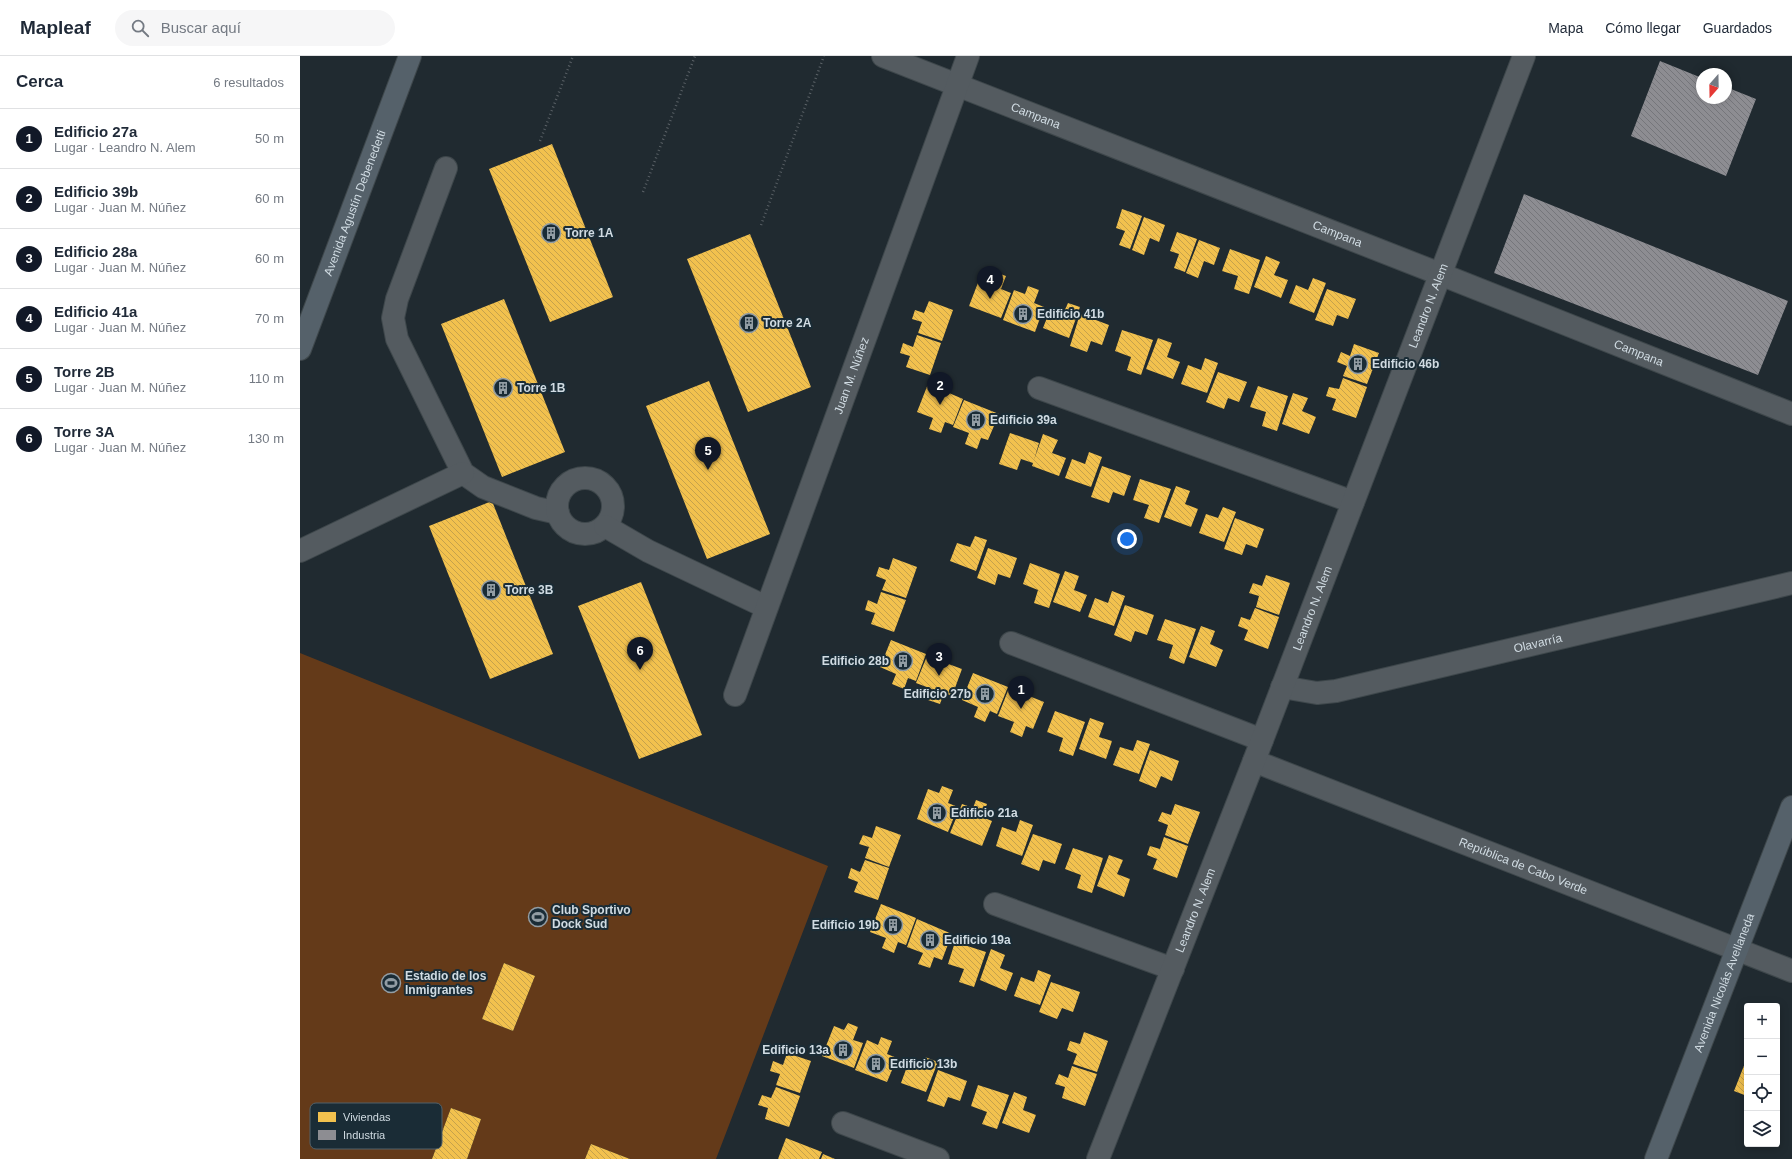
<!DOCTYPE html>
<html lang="es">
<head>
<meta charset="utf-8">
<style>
	:root { --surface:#fff; --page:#f6f6f7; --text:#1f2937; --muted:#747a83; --line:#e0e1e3; --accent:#111827 }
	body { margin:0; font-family:Arial,sans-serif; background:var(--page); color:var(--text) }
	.controls { position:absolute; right:12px; bottom:12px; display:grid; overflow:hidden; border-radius:4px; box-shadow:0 2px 10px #0003 }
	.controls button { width:36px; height:36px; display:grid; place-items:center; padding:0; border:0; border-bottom:1px solid var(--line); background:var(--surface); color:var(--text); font:20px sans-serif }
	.compass { position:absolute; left:1396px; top:12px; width:36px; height:36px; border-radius:50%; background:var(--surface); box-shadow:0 2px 10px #0003; rotate:200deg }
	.you { position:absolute; left:827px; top:483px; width:14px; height:14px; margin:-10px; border:3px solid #fff; border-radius:50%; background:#1a73e8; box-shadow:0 0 0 6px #1a73e833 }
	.badge { display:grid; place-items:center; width:26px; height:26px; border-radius:50%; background:var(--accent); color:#fff; font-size:13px; font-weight:700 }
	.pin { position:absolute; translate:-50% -33px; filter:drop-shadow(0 1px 2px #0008) }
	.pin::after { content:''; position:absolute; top:21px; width:14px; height:12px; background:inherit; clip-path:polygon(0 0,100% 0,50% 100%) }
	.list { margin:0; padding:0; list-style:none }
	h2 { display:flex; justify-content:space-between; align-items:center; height:52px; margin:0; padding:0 16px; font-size:17px }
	h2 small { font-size:13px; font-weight:400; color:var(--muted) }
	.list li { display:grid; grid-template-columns:26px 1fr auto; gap:12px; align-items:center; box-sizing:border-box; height:60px; padding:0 16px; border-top:1px solid var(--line) }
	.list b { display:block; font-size:15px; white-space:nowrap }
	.list p { margin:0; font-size:13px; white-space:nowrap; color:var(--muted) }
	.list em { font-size:13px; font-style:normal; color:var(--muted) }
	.icon { flex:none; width:22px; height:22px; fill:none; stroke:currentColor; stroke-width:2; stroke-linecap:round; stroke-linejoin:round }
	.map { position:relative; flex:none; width:1492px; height:1103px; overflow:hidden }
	header { display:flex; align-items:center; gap:24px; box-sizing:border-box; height:56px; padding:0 20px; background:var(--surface); border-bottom:1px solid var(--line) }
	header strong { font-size:19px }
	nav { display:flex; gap:22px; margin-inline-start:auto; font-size:14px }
	.search { width:280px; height:36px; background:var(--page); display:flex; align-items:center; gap:10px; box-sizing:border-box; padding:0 14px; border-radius:22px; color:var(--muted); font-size:15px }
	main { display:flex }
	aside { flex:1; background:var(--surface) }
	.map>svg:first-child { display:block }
	.park { fill:#643a19; fill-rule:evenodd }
	.homes { fill:url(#homes-back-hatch) }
	.industry { fill:url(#industry-back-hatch) }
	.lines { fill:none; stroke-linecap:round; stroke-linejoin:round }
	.minor-casing { stroke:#3e474b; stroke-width:24 }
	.major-casing { stroke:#3e474b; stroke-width:24 }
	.path { stroke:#5a6166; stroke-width:2.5; stroke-dasharray:1 3; stroke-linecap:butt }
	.minor { stroke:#545b60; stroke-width:22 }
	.major { stroke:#55616a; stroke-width:22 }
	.labels { text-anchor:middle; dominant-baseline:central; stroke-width:4; stroke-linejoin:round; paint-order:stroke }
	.street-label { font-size:12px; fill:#d0dbe2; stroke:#1a2c36 }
	.poi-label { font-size:12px; font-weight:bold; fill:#d0dbe2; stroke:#1a2c36; text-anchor:start }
	.key { fill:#1a2c36; stroke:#51616a; stroke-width:1 }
	.key-label { font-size:11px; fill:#d0dbe2 }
</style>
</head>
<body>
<header>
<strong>Mapleaf</strong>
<div class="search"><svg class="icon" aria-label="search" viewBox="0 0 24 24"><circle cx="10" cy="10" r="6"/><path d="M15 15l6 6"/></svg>Buscar aquí</div>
<nav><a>Mapa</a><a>Cómo llegar</a><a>Guardados</a></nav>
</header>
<main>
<aside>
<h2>Cerca<small>6 resultados</small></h2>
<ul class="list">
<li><span class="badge">1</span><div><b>Edificio 27a</b><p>Lugar · Leandro N. Alem</p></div><em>50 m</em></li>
<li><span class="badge">2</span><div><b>Edificio 39b</b><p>Lugar · Juan M. Núñez</p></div><em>60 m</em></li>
<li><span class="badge">3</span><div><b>Edificio 28a</b><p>Lugar · Juan M. Núñez</p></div><em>60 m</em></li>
<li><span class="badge">4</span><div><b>Edificio 41a</b><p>Lugar · Juan M. Núñez</p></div><em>70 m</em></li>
<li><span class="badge">5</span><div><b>Torre 2B</b><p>Lugar · Juan M. Núñez</p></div><em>110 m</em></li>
<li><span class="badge">6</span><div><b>Torre 3A</b><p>Lugar · Juan M. Núñez</p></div><em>130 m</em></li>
</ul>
</aside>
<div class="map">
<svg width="1492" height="1103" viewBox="0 0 1492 1103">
	<defs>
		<pattern id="homes-back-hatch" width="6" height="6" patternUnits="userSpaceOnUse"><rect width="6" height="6" fill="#f2c14e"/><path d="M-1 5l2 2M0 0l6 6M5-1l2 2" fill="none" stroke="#c5a14c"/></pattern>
		<pattern id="industry-back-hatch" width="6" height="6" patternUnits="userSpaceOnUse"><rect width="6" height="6" fill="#8d8d92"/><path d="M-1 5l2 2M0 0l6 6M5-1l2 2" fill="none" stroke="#75767b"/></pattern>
	</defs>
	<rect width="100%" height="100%" fill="#202a30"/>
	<path class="park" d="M0,597L528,810L416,1103H330L291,1088L285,1103H167L181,1063L151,1052L132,1103H0ZM204,907L235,920L213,975L182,963Z"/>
	<g class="homes">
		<polygon points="252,88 313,241 250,266 189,113"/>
		<polygon points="822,153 842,160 830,193 819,189 825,175 816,172"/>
		<polygon points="844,161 865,169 859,186 850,182 844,199 832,194"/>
		<polygon points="877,176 897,183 885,216 874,212 879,198 870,195"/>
		<polygon points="450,178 511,331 448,356 387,203"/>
		<polygon points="899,184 920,192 914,209 904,205 898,222 886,217"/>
		<polygon points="930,193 960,204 949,238 934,233 938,220 922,215"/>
		<polygon points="966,200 980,206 974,219 988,224 981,242 954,231"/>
		<polygon points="695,216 706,220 701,233 711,237 701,262 669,250 681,219 692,224"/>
		<polygon points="1013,222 1026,227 1014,257 989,247 996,229 1008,234"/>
		<polygon points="728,230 739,234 734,247 744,251 735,276 703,264 714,234 725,238"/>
		<polygon points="1027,233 1056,243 1048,263 1037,259 1033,270 1015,264"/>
		<polygon points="204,243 265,396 202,421 141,268"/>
		<polygon points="629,245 653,254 642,285 618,277 622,266 612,263 615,254 624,257"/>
		<polygon points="768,247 780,251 769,282 743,272 750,254 763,258"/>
		<polygon points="780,258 809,269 802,289 791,285 787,296 770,290"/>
		<polygon points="822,274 853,284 841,319 827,314 831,301 815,295"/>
		<polygon points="617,279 641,287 630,319 606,311 610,300 600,297 603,287 613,291"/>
		<polygon points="858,282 872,287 867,301 880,306 873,323 846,313"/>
		<polygon points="1054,288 1079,297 1067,328 1043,320 1047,310 1037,306 1041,296 1050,300"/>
		<polygon points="905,302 918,307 907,337 881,328 888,309 901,314"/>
		<polygon points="918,316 947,326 939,346 928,342 924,353 906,346"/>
		<polygon points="1043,322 1067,331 1056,362 1032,354 1036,343 1026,340 1029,331 1039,333"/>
		<polygon points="409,325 470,478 407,503 346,350"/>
		<polygon points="628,328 663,343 653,369 645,366 641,377 629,373 633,362 617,356"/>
		<polygon points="958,330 988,340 977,375 962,370 966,356 950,351"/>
		<polygon points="993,337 1008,342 1002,355 1016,361 1009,378 982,368"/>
		<polygon points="664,344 699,358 688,384 681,382 677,393 665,388 669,377 653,371"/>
		<polygon points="710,377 739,387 734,404 743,378 758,384 752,397 766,402 759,420 732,410 733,407 721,403 717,414 699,408"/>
		<polygon points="789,396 802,401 791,431 765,422 772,403 785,408"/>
		<polygon points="802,410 831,420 824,440 813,436 809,447 791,441"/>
		<polygon points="840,423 871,433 859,467 844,462 849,449 833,444"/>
		<polygon points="876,430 890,435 885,448 898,453 891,471 864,461"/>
		<polygon points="192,445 253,598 190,623 129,470"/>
		<polygon points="923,451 936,456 924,486 899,477 906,458 918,462"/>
		<polygon points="935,462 964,473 957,492 946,488 942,499 924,493"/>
		<polygon points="675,480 687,484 676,515 650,505 657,487 670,491"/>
		<polygon points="688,492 717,502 710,522 698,518 695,529 677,522"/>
		<polygon points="593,502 617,511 606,542 582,534 586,524 576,520 579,511 589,514"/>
		<polygon points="730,507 760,518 749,552 734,547 738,534 723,528"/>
		<polygon points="765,515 779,520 774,534 787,539 780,556 753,546"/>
		<polygon points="966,519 990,527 979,559 956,551 959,540 949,537 953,527 962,530"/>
		<polygon points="341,526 402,679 339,703 278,550"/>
		<polygon points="812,535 825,540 814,570 788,561 795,542 808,547"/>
		<polygon points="581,536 606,544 594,576 571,568 575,557 565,554 568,544 577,548"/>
		<polygon points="825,549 854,559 847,579 835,575 831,586 814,579"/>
		<polygon points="955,552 979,561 968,593 944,584 948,574 938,570 941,561 950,564"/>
		<polygon points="865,563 896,573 884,608 869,602 873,589 857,584"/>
		<polygon points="901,570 915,575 910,588 923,594 916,611 889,601"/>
		<polygon points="591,584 626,598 616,625 608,622 604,633 592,628 596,618 580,611"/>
		<polygon points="627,600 662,613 652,640 644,637 640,648 628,644 632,633 616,627"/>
		<polygon points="673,617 708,631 697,658 690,655 685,666 674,661 678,651 662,644"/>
		<polygon points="709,632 744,646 733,673 726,670 722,681 710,676 714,666 698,660"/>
		<polygon points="755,655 785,666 773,700 759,695 763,682 747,676"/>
		<polygon points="790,662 804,667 799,681 812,685 806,703 779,693"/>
		<polygon points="837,684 850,688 839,718 813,709 820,691 833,695"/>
		<polygon points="850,694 879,705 872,725 861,720 856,732 839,725"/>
		<polygon points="642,730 653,734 648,747 658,751 648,776 617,763 628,733 639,737"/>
		<polygon points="676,744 687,748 682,761 692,765 682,790 650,777 662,748 673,752"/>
		<polygon points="875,748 900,756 888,788 865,779 868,769 858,765 862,756 871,759"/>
		<polygon points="720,764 733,769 722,800 696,790 702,771 716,776"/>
		<polygon points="576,770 601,779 589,811 565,802 569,791 559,788 563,779 572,782"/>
		<polygon points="733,778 762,788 755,808 743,804 739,815 721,808"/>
		<polygon points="864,781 888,790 877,822 853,813 857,803 847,799 850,790 860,793"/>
		<polygon points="773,792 803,802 792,837 777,832 781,819 765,813"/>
		<polygon points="809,799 823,804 817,818 830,823 824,841 797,830"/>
		<polygon points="565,804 589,812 578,844 554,836 558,826 548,822 551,812 560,816"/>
		<polygon points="581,848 616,862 606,889 598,886 594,897 582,892 586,882 570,876"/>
		<polygon points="617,863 652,878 642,904 634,901 630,912 618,908 623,897 607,891"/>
		<polygon points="655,886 686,896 674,931 659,926 664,913 648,908"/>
		<polygon points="691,893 705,899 700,912 713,917 706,935 680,924"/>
		<polygon points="204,907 235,920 213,975 182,963"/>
		<polygon points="738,914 751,919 740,949 714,940 721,921 734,926"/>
		<polygon points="751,926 780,936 773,956 762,952 757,963 739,956"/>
		<polygon points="548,967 558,971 553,984 563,987 554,1012 522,1000 534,970 544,974"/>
		<polygon points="784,976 808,985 797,1016 773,1008 777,998 767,994 770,985 780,988"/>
		<polygon points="581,981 592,985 587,998 597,1002 587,1026 555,1014 567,984 578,989"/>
		<polygon points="487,997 511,1005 500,1037 476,1029 480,1018 470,1015 473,1005 483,1009"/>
		<polygon points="625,1001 638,1006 626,1036 601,1027 608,1008 621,1013"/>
		<polygon points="1447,1002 1447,1040 1434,1035"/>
		<polygon points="772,1010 797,1018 785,1050 762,1042 765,1031 755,1028 759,1018 768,1022"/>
		<polygon points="638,1014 667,1025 660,1045 648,1041 644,1051 627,1045"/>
		<polygon points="678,1029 709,1039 697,1073 682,1068 687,1056 671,1050"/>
		<polygon points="476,1031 500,1040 489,1071 465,1063 468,1052 458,1049 462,1039 471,1042"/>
		<polygon points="714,1036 727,1041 723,1054 736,1059 729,1077 702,1067"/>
		<polygon points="151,1052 181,1063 167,1103 132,1103"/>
		<polygon points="486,1082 522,1096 519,1103 478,1103"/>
		<polygon points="291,1088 330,1103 285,1103"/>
		<polygon points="523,1098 535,1103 521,1103"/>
	</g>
	<g class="industry">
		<polygon points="1360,5 1402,22 1402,42 1426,42 1426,31 1456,43 1426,120 1331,80"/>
		<polygon points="1224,138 1488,245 1458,319 1194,217"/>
	</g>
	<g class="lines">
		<defs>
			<g id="minor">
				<path id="s1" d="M583,0L1140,218L1492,358"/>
				<polyline points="146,112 97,243 93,262 97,283 163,417 183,431 236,452 258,457"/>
				<polyline points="739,332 1053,446"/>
				<circle cx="285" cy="450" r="28"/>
				<polyline points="305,470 348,495 466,551"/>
				<polyline points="0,495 163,417"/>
				<polyline points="711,587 962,684"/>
				<path id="s2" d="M982,631L1017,637L1036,635L1492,527"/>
				<path id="s3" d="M435,639L668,0"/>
				<path id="s4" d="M954,705L1492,915"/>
				<polyline points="695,848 873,913"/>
				<polyline points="543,1067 638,1103"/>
				<path id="s5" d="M798,1103L954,705L1224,0"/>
			</g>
			<g id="major">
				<path id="s6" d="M0,293L110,0"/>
				<path id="s7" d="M1356,1103L1492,751"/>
			</g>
		</defs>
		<use href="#minor" class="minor-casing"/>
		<use href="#major" class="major-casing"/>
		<g class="path">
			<polyline points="240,85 273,0"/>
			<polyline points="343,136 395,0"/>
			<polyline points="461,169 524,0"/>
		</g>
		<use href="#minor" class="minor"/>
		<use href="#major" class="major"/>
	</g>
	<defs>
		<symbol id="building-ring" viewBox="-11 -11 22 22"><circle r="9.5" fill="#1a2c36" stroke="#929da4" stroke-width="1.5"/><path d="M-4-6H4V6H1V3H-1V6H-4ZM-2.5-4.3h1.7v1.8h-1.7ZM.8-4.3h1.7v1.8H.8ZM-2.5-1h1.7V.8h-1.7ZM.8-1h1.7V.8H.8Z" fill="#929da4"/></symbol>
		<symbol id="stadium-ring" viewBox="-11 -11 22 22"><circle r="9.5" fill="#1a2c36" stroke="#929da4" stroke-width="1.5"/><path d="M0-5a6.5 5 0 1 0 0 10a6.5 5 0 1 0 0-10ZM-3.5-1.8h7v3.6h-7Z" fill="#929da4"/></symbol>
	</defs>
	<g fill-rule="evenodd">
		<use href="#building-ring" x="240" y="166" width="22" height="22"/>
		<use href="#building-ring" x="712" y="247" width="22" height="22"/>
		<use href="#building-ring" x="438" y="256" width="22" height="22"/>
		<use href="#building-ring" x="1047" y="297" width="22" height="22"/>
		<use href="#building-ring" x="192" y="321" width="22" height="22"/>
		<use href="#building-ring" x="665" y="353" width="22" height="22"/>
		<use href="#building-ring" x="180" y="523" width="22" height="22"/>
		<use href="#building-ring" x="592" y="594" width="22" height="22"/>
		<use href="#building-ring" x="674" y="627" width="22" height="22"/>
		<use href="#building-ring" x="626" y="746" width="22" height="22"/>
		<use href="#stadium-ring" x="227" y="850" width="22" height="22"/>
		<use href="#building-ring" x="582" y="858" width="22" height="22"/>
		<use href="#building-ring" x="619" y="873" width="22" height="22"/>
		<use href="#stadium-ring" x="80" y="916" width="22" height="22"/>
		<use href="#building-ring" x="532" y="983" width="22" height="22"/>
		<use href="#building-ring" x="565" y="997" width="22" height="22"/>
	</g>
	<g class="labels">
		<g class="street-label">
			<text stroke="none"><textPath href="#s1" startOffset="164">Campana</textPath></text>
			<text stroke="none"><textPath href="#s6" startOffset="156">Avenida Agustín Debenedetti</textPath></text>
			<text stroke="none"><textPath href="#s1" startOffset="488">Campana</textPath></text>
			<text stroke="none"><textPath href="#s5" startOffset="915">Leandro N. Alem</textPath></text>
			<text stroke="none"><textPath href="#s1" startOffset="812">Campana</textPath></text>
			<text stroke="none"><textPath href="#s3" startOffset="340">Juan M. Núñez</textPath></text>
			<text stroke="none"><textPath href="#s5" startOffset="591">Leandro N. Alem</textPath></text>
			<text stroke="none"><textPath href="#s2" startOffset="262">Olavarría</textPath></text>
			<text stroke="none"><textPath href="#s4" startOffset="289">República de Cabo Verde</textPath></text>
			<text stroke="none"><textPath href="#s5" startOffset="267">Leandro N. Alem</textPath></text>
			<text stroke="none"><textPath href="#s7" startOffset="189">Avenida Nicolás Avellaneda</textPath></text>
		</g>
		<g class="poi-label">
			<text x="265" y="177">Torre 1A</text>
			<text x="737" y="258">Edificio 41b</text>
			<text x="463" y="267">Torre 2A</text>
			<text x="1072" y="308">Edificio 46b</text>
			<text x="217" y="332">Torre 1B</text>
			<text x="690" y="364">Edificio 39a</text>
			<text x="205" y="534">Torre 3B</text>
			<text x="589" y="605" text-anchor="end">Edificio 28b</text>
			<text x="671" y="638" text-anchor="end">Edificio 27b</text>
			<text x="651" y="757">Edificio 21a</text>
			<text x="252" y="854">Club Sportivo<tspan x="252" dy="14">Dock Sud</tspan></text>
			<text x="579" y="869" text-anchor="end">Edificio 19b</text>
			<text x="644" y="884">Edificio 19a</text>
			<text x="105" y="920">Estadio de los<tspan x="105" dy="14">Inmigrantes</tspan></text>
			<text x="529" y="994" text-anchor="end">Edificio 13a</text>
			<text x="590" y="1008">Edificio 13b</text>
		</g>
	</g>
	<rect x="10" y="1047" width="132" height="46" rx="6" class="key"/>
	<rect x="18" y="1056" width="18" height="10" fill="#f2c14e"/>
	<rect x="18" y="1074" width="18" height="10" fill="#8d8d92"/>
	<g class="key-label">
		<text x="43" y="1065">Viviendas</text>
		<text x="43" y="1083">Industria</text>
	</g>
</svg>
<div class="controls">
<button>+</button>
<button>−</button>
<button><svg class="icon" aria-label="locate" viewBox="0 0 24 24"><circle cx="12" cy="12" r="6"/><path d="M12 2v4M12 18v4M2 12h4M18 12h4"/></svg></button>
<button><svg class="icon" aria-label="layers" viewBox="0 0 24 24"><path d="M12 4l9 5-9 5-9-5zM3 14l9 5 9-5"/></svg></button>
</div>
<svg class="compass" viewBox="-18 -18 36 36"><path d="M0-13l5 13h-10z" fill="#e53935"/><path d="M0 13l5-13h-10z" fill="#747a83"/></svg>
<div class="you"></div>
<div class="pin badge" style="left:721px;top:653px">1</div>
<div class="pin badge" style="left:640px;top:349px">2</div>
<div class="pin badge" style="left:639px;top:620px">3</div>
<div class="pin badge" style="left:690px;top:243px">4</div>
<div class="pin badge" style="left:408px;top:414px">5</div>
<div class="pin badge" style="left:340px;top:614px">6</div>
</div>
</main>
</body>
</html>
